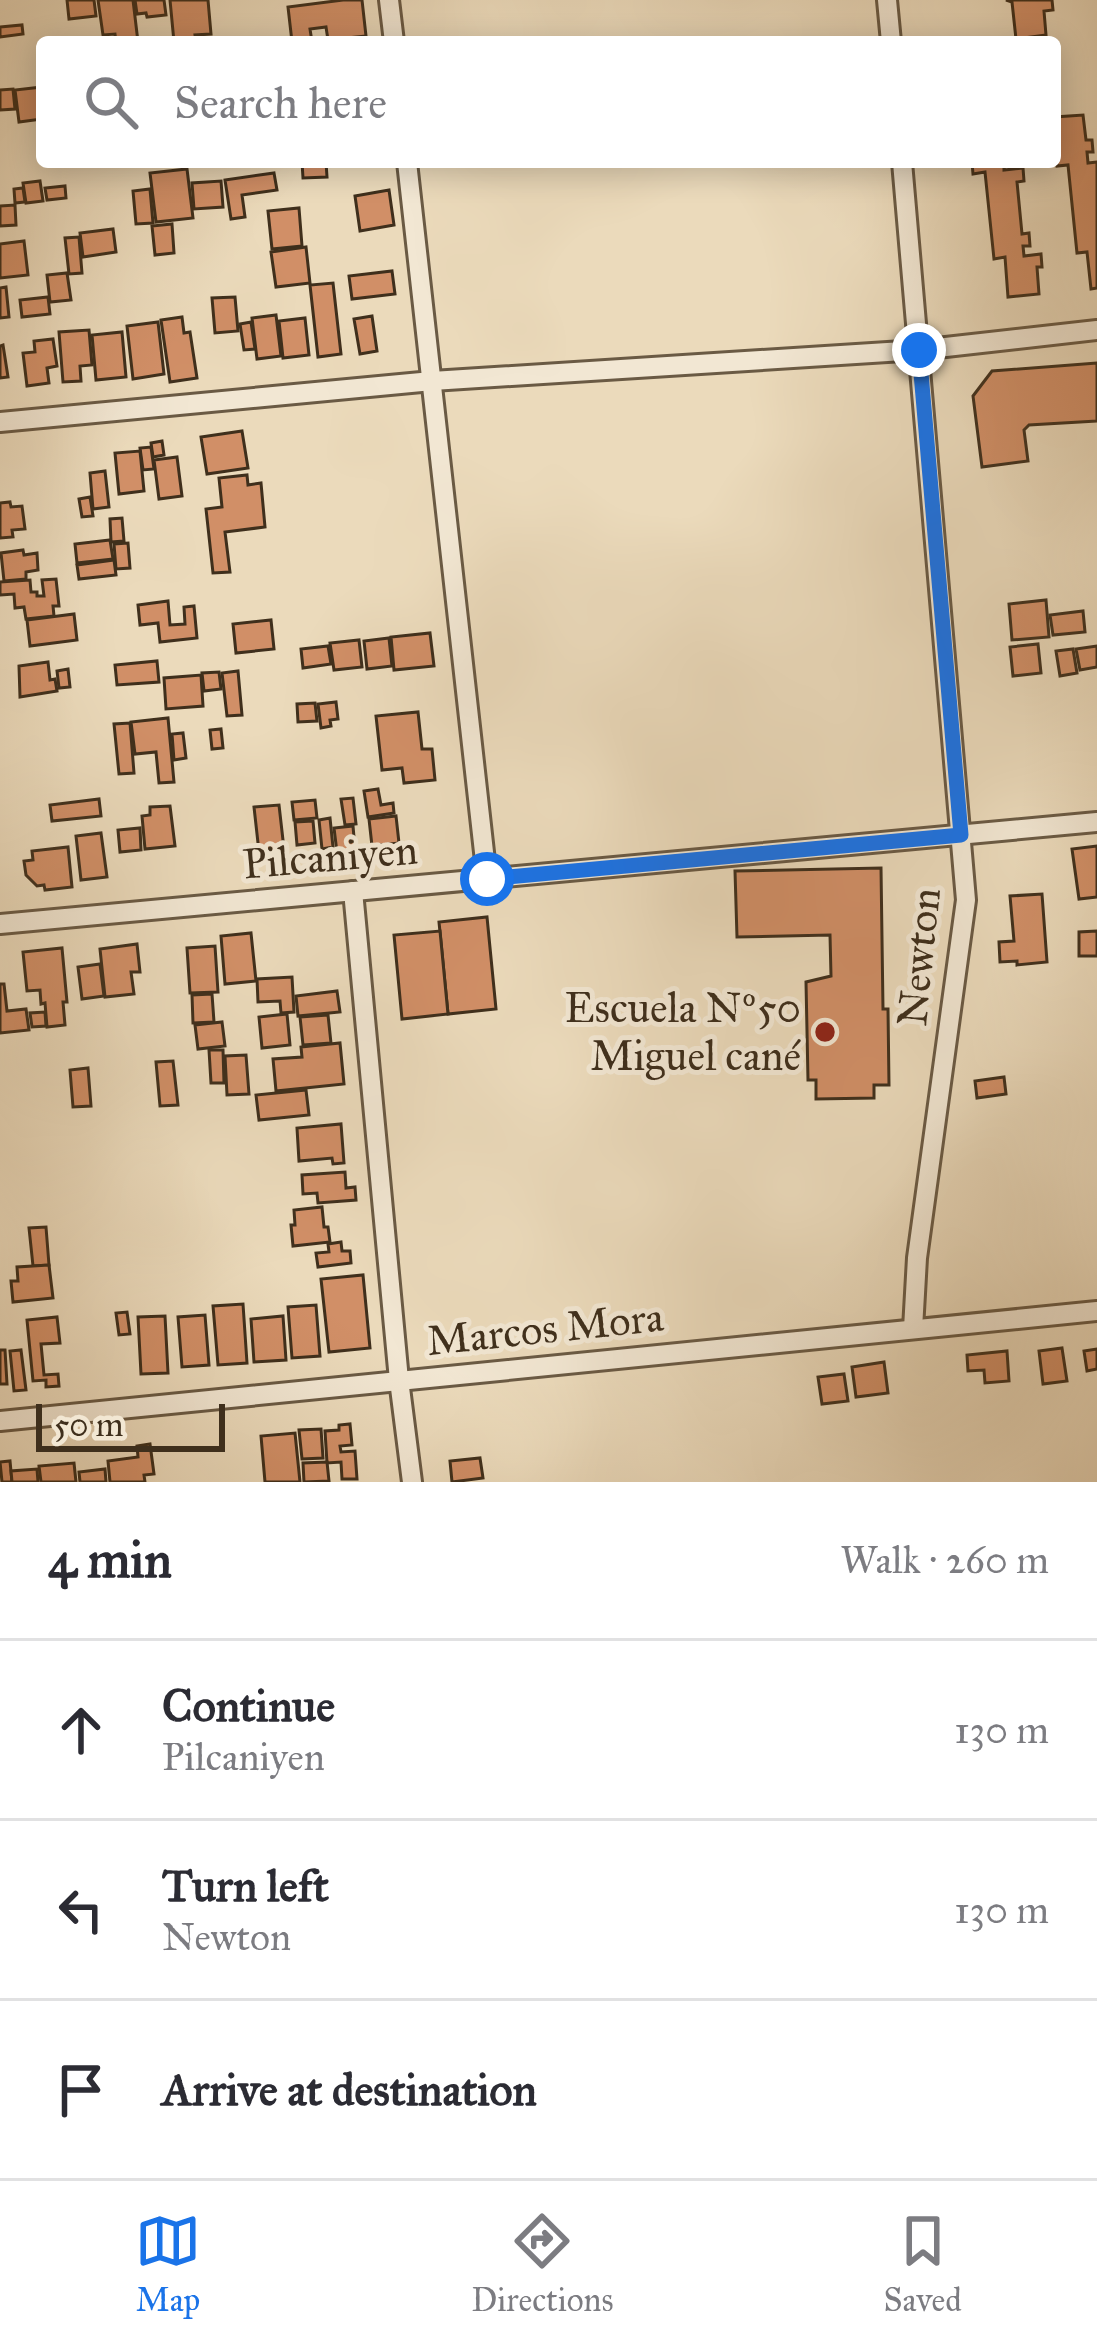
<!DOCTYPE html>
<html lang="en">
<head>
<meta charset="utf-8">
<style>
	:root { --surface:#fff; --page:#f2f2f3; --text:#2b2b33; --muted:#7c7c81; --line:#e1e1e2; --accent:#1a73e8 }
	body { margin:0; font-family:"IM FELL Great Primer",serif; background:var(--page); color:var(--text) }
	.scale { position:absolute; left:36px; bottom:30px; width:189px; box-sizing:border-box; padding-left:12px; border:6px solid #3f2f1c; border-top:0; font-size:33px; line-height:42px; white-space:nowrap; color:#3f2f1c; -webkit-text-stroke:9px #f2e7d3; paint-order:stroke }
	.stop { position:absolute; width:36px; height:36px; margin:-27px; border:9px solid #1a73e8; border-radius:50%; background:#fff }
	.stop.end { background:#1a73e8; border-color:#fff; box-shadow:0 3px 12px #0008 }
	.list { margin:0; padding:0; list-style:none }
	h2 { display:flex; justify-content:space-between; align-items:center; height:156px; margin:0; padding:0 48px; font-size:51px }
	h2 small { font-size:39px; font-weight:400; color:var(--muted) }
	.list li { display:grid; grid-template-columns:78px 1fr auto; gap:36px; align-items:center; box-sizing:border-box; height:180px; padding:0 48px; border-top:3px solid var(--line) }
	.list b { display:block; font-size:45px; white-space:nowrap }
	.list p { margin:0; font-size:39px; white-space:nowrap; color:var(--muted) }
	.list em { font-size:39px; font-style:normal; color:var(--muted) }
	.icon { flex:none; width:66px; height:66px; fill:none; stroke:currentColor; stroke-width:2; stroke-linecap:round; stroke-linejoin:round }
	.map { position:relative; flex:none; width:1097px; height:1482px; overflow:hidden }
	.search { position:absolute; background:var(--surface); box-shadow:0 6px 30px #0003; left:36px; right:36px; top:36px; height:132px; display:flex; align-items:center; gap:30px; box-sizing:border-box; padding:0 42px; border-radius:12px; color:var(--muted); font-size:45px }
	.sheet { height:696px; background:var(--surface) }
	nav { display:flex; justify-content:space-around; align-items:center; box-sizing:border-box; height:168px; border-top:3px solid var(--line); background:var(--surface); font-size:33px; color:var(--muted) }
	nav a { display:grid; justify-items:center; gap:6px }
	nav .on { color:var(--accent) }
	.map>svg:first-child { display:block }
	.building { fill:#d18f67; stroke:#3f2f1c; stroke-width:3 }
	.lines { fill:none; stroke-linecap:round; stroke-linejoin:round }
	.minor-casing { stroke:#6a5a44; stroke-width:24 }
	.minor { stroke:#f2e7d3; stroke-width:18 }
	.route { stroke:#1a73e8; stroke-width:15 }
	.poi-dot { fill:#8f2418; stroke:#f2e7d3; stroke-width:4.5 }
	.labels { text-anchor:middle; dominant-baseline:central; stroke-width:10; stroke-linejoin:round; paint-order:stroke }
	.street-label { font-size:42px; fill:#3f2f1c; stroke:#f2e7d3 }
	.poi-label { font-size:42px; fill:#3f2f1c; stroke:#f2e7d3; text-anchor:end }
</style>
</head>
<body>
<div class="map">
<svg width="1097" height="1482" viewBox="0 0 1097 1482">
	<rect width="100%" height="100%" fill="#ebdabb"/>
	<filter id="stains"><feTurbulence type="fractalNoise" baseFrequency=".00167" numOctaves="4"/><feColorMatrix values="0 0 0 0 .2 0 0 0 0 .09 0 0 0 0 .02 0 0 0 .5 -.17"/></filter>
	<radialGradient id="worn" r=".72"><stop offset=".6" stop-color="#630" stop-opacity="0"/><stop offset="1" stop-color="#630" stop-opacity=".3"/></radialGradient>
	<g class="building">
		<polygon points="67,0 94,0 96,16 69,19"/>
		<polygon points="98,0 133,0 138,42 116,42 115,34 103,35"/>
		<polygon points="135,0 164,0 166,15 147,17 146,13 137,14"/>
		<polygon points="170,0 208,0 211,34 195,35 196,42 174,42"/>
		<polygon points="343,0 362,0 366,36 328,40 326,27 310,29 312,42 292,42 288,7"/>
		<polygon points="1006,0 1052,0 1053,10 1044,11 1046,35 1016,39 1012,2"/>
		<polygon points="22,25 23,34 0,37 0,27"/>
		<polygon points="42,87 42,119 19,122 15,90"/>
		<polygon points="13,89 15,109 0,110 0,90"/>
		<polygon points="1083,115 1086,140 1092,140 1093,152 1087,152 1088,163 1097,162 1097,288 1091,289 1087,252 1077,253 1068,165 1057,166 1055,140 1055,117"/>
		<polygon points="302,162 326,162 327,177 303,178"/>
		<polygon points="972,162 1004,162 1004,170 1023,168 1024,181 1017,182 1022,234 1029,233 1030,246 1023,246 1024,256 1041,254 1042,267 1037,267 1039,294 1008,297 1005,257 994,259 985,172 973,174"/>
		<polygon points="187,169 193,218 156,222 150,173"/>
		<polygon points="274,173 277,190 242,195 245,217 231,219 225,180"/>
		<polygon points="40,181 43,201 26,203 23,183"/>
		<polygon points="221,181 223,207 194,209 192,183"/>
		<polygon points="65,186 66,198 47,200 45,188"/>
		<polygon points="23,188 25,202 15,203 14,189"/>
		<polygon points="150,189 153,223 136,224 133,191"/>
		<polygon points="389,190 394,225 360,231 355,196"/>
		<polygon points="15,205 16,225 0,226 0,206"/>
		<polygon points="299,208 302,246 272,249 268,211"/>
		<polygon points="172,224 174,253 155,255 152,226"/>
		<polygon points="113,229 116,252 83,257 80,233"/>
		<polygon points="79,237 82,273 69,274 65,238"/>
		<polygon points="24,241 28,275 0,278 0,244"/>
		<polygon points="306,247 310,283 276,287 271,252"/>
		<polygon points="392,271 395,294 352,299 349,276"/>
		<polygon points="67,273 71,300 50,302 47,275"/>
		<polygon points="333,283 341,354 318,357 310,285"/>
		<polygon points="6,287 9,317 0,318 0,288"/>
		<polygon points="48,297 50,314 22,317 20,300"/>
		<polygon points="235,297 238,331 215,333 212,298"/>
		<polygon points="276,315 281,356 257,359 252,318"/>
		<polygon points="372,316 377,351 360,354 354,319"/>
		<polygon points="182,317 184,333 190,332 197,378 170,382 161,320"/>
		<polygon points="305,318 309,355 283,358 279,321"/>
		<polygon points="158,322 164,374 133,379 127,326"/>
		<polygon points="251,322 255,349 244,350 240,324"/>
		<polygon points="89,330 92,365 80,366 81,381 63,382 59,332"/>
		<polygon points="122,332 126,377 96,380 92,335"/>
		<polygon points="53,339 57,366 47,368 49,383 27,386 23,353 35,352 34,341"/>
		<polygon points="3,345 8,377 0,378 0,346"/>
		<polygon points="1097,363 1097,421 1029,425 1024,430 1028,461 982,467 973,396 992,371"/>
		<polygon points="242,431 248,468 207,474 201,437"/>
		<polygon points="162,441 164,455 153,457 151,443"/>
		<polygon points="151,447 154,469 143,470 140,448"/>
		<polygon points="140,451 144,491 119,494 115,453"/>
		<polygon points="177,457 182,496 159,499 154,460"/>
		<polygon points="105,471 109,507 93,509 90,473"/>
		<polygon points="247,475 248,485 261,483 265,527 225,532 230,572 213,573 206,509 222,507 219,478"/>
		<polygon points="90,497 93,516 82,517 79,499"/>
		<polygon points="10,502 11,507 22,506 25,529 12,530 13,537 0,538 0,503"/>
		<polygon points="122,518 124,541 111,542 110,519"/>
		<polygon points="110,540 113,559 77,563 75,544"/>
		<polygon points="128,543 130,568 116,569 114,544"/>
		<polygon points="23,550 24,555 37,553 38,570 26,572 26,579 4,581 1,553"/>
		<polygon points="114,560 116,575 79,579 77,565"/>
		<polygon points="56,579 59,606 53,606 54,616 26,619 24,607 15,608 14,594 0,595 0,582 30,580 31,592 37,592 37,596 44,596 42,580"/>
		<polygon points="1046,600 1049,637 1012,640 1009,604"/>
		<polygon points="168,601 170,625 185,624 184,607 194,606 197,638 160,642 158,623 140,625 138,605"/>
		<polygon points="1083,611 1085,632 1053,635 1050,615"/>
		<polygon points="74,614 77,640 30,646 27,620"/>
		<polygon points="271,620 274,649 236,653 233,624"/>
		<polygon points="430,633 434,666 394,670 391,637"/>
		<polygon points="389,638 392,666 367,669 364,641"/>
		<polygon points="359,640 362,667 334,670 330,643"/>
		<polygon points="1038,644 1041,673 1013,676 1010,647"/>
		<polygon points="328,646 331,664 303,668 301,649"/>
		<polygon points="1097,646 1097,667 1080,670 1076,649"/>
		<polygon points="1073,649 1077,673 1060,676 1056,651"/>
		<polygon points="157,661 159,682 117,685 115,665"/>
		<polygon points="48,662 50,680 55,679 57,691 20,697 19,666"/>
		<polygon points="68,669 70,687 59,688 57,671"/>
		<polygon points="238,671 242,715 227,716 222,673"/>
		<polygon points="219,672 221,689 204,691 202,673"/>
		<polygon points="201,675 203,706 166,709 164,678"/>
		<polygon points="336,702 338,719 330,720 331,726 321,728 318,704"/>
		<polygon points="315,703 317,721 298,722 297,704"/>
		<polygon points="418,712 422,749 432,749 435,780 404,783 402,768 382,770 376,716"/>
		<polygon points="168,718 174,782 159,783 156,752 135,754 131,722"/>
		<polygon points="130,723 134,773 119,774 114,724"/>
		<polygon points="221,729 223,748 212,749 210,730"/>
		<polygon points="183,733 186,758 174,760 172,734"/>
		<polygon points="378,789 381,805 393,803 394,813 368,817 364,791"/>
		<polygon points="353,798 356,824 345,825 341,799"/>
		<polygon points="99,799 101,816 52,821 50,805"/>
		<polygon points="315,800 317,818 294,820 292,802"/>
		<polygon points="279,805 284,849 259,852 254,807"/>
		<polygon points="170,806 175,846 145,849 142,816 150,815 150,807"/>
		<polygon points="396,816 399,843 372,846 369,819"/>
		<polygon points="330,818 333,847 322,849 319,820"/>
		<polygon points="313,821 315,843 297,845 295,822"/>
		<polygon points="353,826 356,860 338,861 334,828"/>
		<polygon points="140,828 141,850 120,852 118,830"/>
		<polygon points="101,833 107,877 81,880 76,836"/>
		<polygon points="1097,846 1097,897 1079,899 1072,849"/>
		<polygon points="68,847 72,887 45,890 44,885 37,886 26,875 24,861 33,860 32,851"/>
		<polygon points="881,868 883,1009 888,1009 889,1085 874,1085 874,1098 816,1099 816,1080 808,1080 806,982 831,976 830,935 737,937 735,871"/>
		<polygon points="1042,894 1047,962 1017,965 1017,961 1000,962 999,942 1014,941 1010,896"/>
		<polygon points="487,917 496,1009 448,1014 439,922"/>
		<polygon points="440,931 448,1014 402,1019 394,935"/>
		<polygon points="1097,931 1097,956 1079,956 1079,932"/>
		<polygon points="251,933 256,981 225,984 221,936"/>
		<polygon points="137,944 140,972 131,972 134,994 105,997 100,949"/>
		<polygon points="215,946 218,992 190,993 187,948"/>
		<polygon points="62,948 67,1002 63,1002 65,1025 47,1027 45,1003 41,1004 40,990 27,991 23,952"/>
		<polygon points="100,964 104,996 82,999 78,967"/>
		<polygon points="292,977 294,1012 281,1013 280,1001 258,1002 257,979"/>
		<polygon points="0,984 4,984 7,1011 26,1009 29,1030 0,1033"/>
		<polygon points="337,991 340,1012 298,1016 296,996"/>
		<polygon points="212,994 214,1022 193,1023 192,995"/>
		<polygon points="45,1012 46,1026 32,1027 30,1013"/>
		<polygon points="287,1014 290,1045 262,1048 259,1017"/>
		<polygon points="328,1015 331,1043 303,1045 300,1017"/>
		<polygon points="222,1022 225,1046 198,1049 195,1025"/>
		<polygon points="340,1043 344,1084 276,1091 273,1059 302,1057 301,1047"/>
		<polygon points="209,1050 223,1050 224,1083 211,1083"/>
		<polygon points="246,1055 249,1094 227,1095 225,1056"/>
		<polygon points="173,1061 178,1105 160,1106 156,1062"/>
		<polygon points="88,1068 91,1106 73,1107 70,1070"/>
		<polygon points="1004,1077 1006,1094 977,1098 975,1081"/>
		<polygon points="306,1090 309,1115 259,1120 256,1095"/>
		<polygon points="341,1124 344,1163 333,1164 332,1158 299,1161 297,1128"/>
		<polygon points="345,1172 346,1188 355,1187 356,1200 318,1203 317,1193 303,1194 302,1175"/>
		<polygon points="322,1207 324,1227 328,1227 330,1242 293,1246 291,1225 295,1225 294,1210"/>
		<polygon points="46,1227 49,1265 33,1266 29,1228"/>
		<polygon points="341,1242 342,1251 350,1251 351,1263 318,1267 316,1253 329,1252 328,1244"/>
		<polygon points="49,1265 53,1298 13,1302 11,1281 18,1281 17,1267"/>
		<polygon points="363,1275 370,1348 329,1352 321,1279"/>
		<polygon points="243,1304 247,1363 218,1365 213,1306"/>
		<polygon points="316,1305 320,1356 292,1358 288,1307"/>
		<polygon points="127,1312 130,1334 119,1335 116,1313"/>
		<polygon points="205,1315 209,1365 182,1367 178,1317"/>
		<polygon points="165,1316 168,1373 141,1374 138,1317"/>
		<polygon points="283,1316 286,1360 254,1362 251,1319"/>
		<polygon points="57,1317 60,1343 41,1344 44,1375 58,1374 59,1386 46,1387 46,1380 33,1381 27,1320"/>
		<polygon points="1062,1348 1067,1381 1043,1384 1039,1351"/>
		<polygon points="1097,1349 1097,1369 1087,1371 1084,1351"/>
		<polygon points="0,1350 5,1350 7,1384 0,1384"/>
		<polygon points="21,1350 26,1390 14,1391 10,1351"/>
		<polygon points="1007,1351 1009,1381 985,1383 984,1370 968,1371 967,1355"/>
		<polygon points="884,1362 888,1393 856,1397 852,1367"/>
		<polygon points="844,1374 848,1401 822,1404 818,1377"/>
		<polygon points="350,1424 352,1445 340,1446 341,1452 355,1451 357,1479 342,1479 341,1462 327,1463 325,1431 339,1430 339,1425"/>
		<polygon points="321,1429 323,1458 302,1459 299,1430"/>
		<polygon points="295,1433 300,1482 265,1482 261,1436"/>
		<polygon points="150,1444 154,1474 144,1475 145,1482 110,1482 108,1461 138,1457 137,1446"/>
		<polygon points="480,1458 483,1478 452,1482 450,1461"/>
		<polygon points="10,1461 12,1482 2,1482 0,1462"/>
		<polygon points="327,1462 329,1481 304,1482 303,1463"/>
		<polygon points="74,1463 76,1482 41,1482 39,1466"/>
		<polygon points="37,1469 38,1482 12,1482 11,1471"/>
		<polygon points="105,1469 106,1482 80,1482 79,1472"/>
	</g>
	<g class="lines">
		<defs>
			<g id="minor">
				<polyline points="389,0 394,42"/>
				<polyline points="887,0 891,42"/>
				<polyline points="407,162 487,879"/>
				<polyline points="902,162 966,900 917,1258 913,1329"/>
				<polyline points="0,422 432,381 919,350 1097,330"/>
				<polyline points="353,891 399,1380 412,1482"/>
				<polyline points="0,924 1097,822"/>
				<polyline points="0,1421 1097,1311"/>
			</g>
		</defs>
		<use href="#minor" class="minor-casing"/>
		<use href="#minor" class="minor"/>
	</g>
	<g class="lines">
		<polyline class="route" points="487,879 961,835 919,350"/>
	</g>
	<circle class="poi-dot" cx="825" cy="1032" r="12"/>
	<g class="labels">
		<g class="street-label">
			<text transform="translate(330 857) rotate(-5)">Pilcaniyen</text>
			<text transform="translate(919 957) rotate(-84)">Newton</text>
			<text transform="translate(545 1329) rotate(-6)">Marcos Mora</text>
		</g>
		<g class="poi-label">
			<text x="801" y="1008">Escuela Nº50<tspan x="801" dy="48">Miguel cané</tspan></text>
		</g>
	</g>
	<rect width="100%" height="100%" filter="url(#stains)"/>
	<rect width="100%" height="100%" fill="url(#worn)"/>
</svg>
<div class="scale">50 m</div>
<div class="stop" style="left:487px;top:879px"></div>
<div class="stop end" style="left:919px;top:350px"></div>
<div class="search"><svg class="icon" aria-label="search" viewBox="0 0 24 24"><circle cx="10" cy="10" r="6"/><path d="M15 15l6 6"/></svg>Search here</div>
</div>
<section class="sheet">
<h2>4 min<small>Walk · 260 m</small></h2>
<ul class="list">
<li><svg class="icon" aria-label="ahead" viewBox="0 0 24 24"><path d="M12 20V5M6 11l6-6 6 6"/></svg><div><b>Continue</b><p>Pilcaniyen</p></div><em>130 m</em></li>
<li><svg class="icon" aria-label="left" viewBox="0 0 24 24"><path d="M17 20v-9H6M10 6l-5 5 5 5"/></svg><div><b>Turn left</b><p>Newton</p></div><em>130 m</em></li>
<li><svg class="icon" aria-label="arrive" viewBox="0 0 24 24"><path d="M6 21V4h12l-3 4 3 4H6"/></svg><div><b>Arrive at destination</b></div></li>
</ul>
</section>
<nav>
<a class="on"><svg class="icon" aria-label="map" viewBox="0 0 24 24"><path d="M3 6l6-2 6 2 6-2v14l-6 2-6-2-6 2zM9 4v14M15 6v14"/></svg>Map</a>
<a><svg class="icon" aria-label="directions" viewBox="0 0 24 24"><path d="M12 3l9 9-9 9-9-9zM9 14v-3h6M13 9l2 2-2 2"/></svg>Directions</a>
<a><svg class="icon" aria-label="saved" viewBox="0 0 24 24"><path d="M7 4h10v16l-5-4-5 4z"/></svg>Saved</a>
</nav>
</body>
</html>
